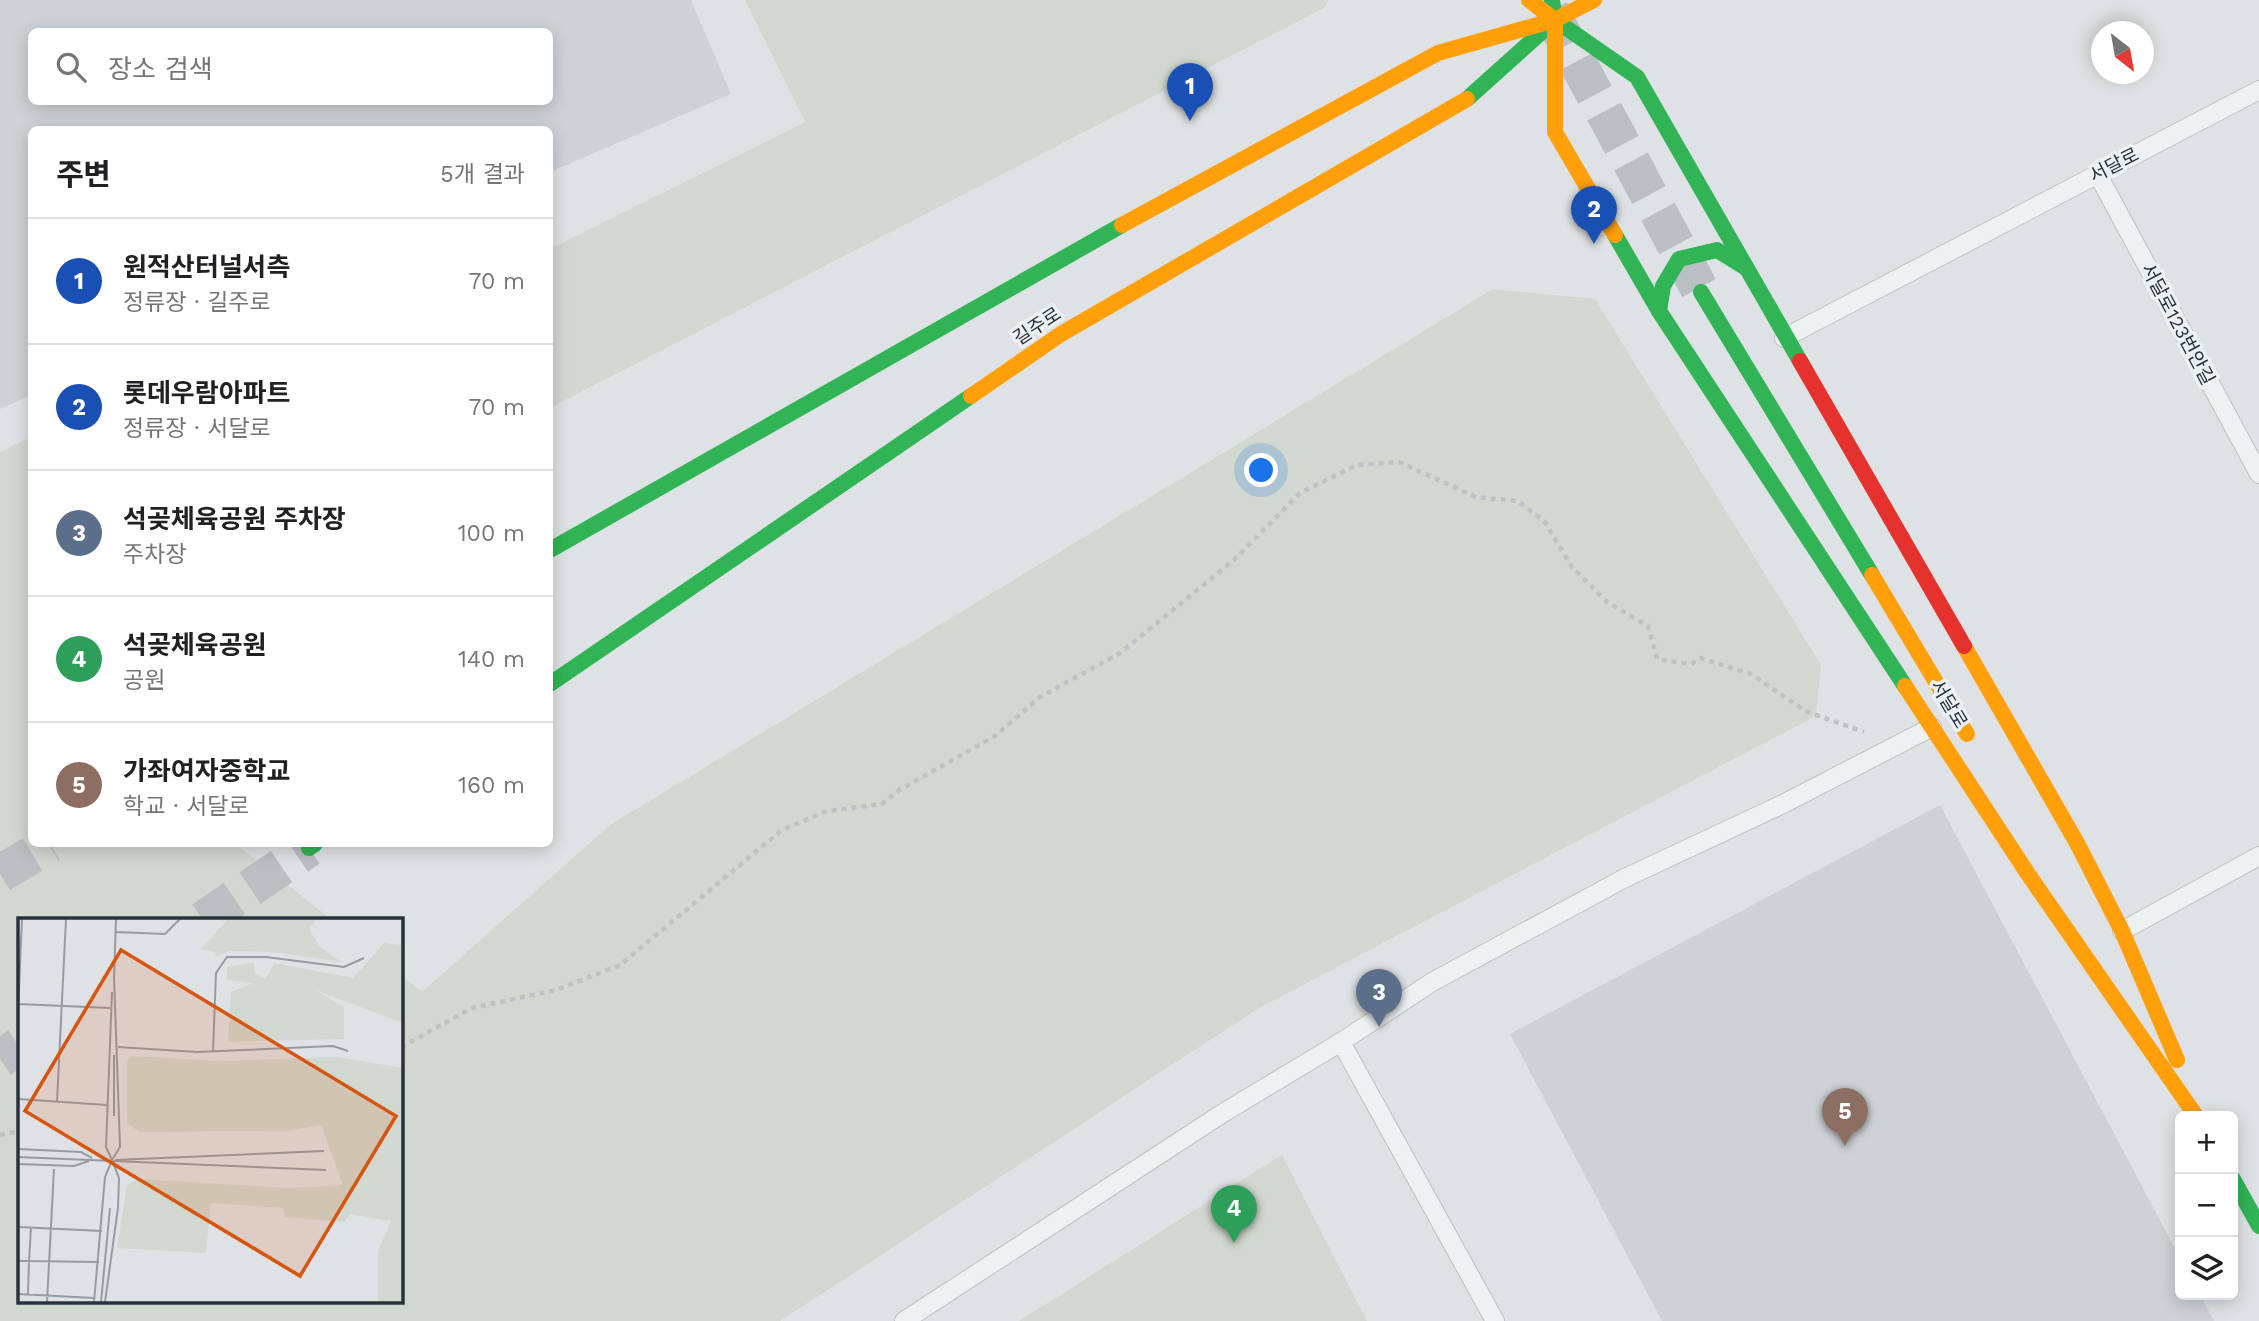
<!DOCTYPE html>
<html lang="ko">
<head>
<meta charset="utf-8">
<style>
	:root { --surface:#fff; --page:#f6f6f6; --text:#202124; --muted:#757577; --line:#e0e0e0; --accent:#7c3aed }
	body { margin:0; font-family:"Work Sans","Noto Sans KR",sans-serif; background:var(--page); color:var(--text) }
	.controls { position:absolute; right:21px; bottom:21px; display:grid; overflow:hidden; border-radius:10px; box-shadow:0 4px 18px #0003 }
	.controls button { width:63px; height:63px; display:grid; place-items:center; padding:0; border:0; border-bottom:2px solid var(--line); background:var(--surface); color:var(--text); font:35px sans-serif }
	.compass { position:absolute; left:2091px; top:21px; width:63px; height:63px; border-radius:50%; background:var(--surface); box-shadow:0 4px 18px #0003; rotate:149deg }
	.you { position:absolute; left:1262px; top:471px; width:24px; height:24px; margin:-18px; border:5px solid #fff; border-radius:50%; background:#1a73e8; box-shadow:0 0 0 10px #1a73e833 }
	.badge { display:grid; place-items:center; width:46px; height:46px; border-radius:50%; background:var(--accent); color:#fff; font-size:23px; font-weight:700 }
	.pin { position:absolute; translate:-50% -58px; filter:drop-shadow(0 2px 4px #0008) }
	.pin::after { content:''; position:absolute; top:37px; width:24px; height:21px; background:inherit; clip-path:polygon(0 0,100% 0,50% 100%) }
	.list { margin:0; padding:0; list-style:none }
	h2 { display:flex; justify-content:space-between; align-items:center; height:91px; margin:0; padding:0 28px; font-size:30px }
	h2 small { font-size:23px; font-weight:400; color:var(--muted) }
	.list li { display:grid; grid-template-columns:46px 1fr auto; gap:21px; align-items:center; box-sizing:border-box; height:126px; padding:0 28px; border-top:2px solid var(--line) }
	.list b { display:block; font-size:26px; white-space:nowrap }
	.list p { margin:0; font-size:23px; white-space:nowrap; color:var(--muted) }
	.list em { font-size:23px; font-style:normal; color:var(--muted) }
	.icon { flex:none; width:38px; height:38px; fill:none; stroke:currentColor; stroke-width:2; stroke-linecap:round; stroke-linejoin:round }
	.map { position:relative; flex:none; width:2259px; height:1321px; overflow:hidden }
	.search { position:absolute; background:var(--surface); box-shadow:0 4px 18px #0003; left:28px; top:28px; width:525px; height:77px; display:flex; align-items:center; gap:18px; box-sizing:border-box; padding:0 24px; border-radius:10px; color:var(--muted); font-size:26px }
	.panel { position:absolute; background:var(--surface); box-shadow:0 4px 18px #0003; left:28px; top:126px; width:525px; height:721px; border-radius:10px }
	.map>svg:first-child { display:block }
	.built { fill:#cdd2d7; fill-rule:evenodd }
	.green { fill:#d1d8cf }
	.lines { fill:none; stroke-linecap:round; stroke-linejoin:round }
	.secondary-tunnel { stroke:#babfc2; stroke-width:38; stroke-dasharray:38 19; stroke-linecap:butt }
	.lane-casing { stroke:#bdc0c2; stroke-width:20 }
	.path { stroke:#bec2c4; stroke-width:4.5; stroke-dasharray:5 5; stroke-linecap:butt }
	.lane { stroke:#eef0f1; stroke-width:18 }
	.fast { stroke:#30b455; stroke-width:16 }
	.slow { stroke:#ff9f0a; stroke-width:16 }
	.jam { stroke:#e5322d; stroke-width:16 }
	.labels { text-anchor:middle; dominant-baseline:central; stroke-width:7; stroke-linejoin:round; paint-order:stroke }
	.street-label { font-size:19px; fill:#27323c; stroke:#ecf1f4 }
	.inset-road { fill:none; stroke:#959ca1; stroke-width:2 }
	.view { fill:#d55511; fill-opacity:0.15; stroke:#d55511; stroke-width:3.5 }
	.inset-edge { fill:none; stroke:#27323c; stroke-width:3.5 }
</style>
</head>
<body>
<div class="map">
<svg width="2259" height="1321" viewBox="0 0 2259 1321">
	<rect width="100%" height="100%" fill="#dfe2e4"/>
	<g class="built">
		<path d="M0,0H691L731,94L550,172V130H32L31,395L0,409ZM32,32H550V102H32Z"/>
		<polygon points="1940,805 2180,1258 2180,1295 2200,1295 2214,1321 1662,1321 1510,1034"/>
	</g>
	<g class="green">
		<polygon points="745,0 1329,0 1324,8 550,408 550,249 805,122"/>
		<polygon points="1493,289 1595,299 1821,665 1816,716 1259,1008 780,1321 0,1321 0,452 31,437 32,844 236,844 332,920 19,920 19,1302 401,1302 401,976 422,992 610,825"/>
		<polygon points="1282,1155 1367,1321 1019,1321"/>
	</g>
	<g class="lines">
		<g class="secondary-tunnel">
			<polyline points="1550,11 1699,288"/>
			<polyline points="0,874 50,844"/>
			<polyline points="203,920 309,848"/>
			<polyline points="0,1059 19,1046"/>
		</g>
		<defs>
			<g id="lane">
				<polyline points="2097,173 2259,474"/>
				<polyline points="1784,338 2259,90"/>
				<polyline points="2122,931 2259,856"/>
				<polyline points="1341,1042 1495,1321"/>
				<polyline points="904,1321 1223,1113 1341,1042 1432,982 1625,878 1783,804 1932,727"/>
			</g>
		</defs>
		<use href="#lane" class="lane-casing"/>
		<g class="path">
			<polyline points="401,1047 472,1008 556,990 620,965 782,830 827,811 882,804 899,790 995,736 1040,697 1120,653 1233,561 1300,493 1357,465 1399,462 1476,497 1518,501 1544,521 1572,567 1607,602 1648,626 1657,659 1691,664 1700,658 1751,674 1805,711 1864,732"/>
			<polyline points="0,1135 19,1131"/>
		</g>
		<use href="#lane" class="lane"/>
		<g class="fast">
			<polyline points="1552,0 1555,20 1637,77 1800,361"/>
			<polyline points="1467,99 1555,20"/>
			<polyline points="1615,235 1659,311 1905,686"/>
			<polyline points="1701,292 1872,575"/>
			<polyline points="1659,311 1663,286 1679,259 1717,250 1746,268"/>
			<polyline points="550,550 1122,225"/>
			<polyline points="550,684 971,396"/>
			<polyline points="309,848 315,844"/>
			<polyline points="2233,1179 2259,1226"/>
		</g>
		<g class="slow">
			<polyline points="1529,0 1555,20 1555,132 1615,235"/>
			<polyline points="1122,225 1438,53 1555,20 1594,0"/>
			<polyline points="971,396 1061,334 1467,99"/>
			<polyline points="1872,575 1967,734"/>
			<polyline points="1964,646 2077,843 2122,931 2177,1060"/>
			<polyline points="1905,686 2028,874 2196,1116"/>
		</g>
		<polyline class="jam" points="1800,361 1964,646"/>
	</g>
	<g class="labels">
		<g class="street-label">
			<text transform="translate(2114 165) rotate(-27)">서달로</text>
			<text transform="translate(2178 324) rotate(62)">서달로123번안길</text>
			<text transform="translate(1037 326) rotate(-33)">길주로</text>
			<text transform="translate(1949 704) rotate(59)">서달로</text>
		</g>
	</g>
	<g transform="translate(18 918)">
		<rect width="385" height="385" fill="#dfe2e4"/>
		<path d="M210,1H299L291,11L302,29L323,44L255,34L211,33L199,38L196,33L182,32ZM366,25L385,27V105L297,72L326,89V121L210,124L213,74L232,66L245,67L209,62V49L236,44L237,56L248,61L256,45L335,60ZM113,138L202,143L320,139L385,150V384H360V333L373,303L332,296L326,304L267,299L265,290L193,285L188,335L99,330L109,267L121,261L270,270L325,267L303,207L268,213L121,214L109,205V144Z" fill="#d1d8cf"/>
		<path class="inset-road" d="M98,14L147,16L162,1M96,60L98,1M0,86L92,90M0,95L4,1M100,129L179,134L315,128L330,133M195,133L198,55L209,39H248L326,49L346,40M96,137V198M0,181L89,187M39,184L48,1M0,231L63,234L74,240M0,239L308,252M97,242L306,233M0,246L56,248L71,243M0,309L84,313M13,310L11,343L81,344M0,343H11L10,376M0,376L76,380M29,384L36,251M76,384L87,259L94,242L88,229L94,74M83,384L92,290M87,384L100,290L101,260L94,242L102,229L96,59"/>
		<path class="view" d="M103,32L378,198L282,358L7,193Z"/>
		<rect width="385" height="385" class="inset-edge"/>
	</g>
</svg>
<div class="controls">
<button>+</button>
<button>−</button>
<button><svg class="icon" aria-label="layers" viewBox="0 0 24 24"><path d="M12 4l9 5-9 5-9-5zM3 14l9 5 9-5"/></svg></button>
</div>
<svg class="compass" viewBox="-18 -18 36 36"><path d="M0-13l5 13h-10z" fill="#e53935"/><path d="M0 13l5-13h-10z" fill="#757577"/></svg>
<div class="you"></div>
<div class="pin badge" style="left:1190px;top:121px;background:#1a4fb4">1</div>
<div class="pin badge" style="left:1594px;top:244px;background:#1a4fb4">2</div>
<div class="pin badge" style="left:1379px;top:1027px;background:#5c6f8a">3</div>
<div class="pin badge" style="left:1234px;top:1243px;background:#2e9e5b">4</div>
<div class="pin badge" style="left:1845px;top:1146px;background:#8d6e63">5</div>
<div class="search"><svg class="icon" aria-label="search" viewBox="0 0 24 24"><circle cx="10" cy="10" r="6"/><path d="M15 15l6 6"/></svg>장소 검색</div>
<section class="panel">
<h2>주변<small>5개 결과</small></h2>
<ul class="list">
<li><span class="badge" style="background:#1a4fb4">1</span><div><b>원적산터널서측</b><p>정류장 · 길주로</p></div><em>70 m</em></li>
<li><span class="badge" style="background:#1a4fb4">2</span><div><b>롯데우람아파트</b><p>정류장 · 서달로</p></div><em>70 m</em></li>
<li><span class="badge" style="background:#5c6f8a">3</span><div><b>석곶체육공원 주차장</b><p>주차장</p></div><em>100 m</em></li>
<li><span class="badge" style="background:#2e9e5b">4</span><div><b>석곶체육공원</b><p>공원</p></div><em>140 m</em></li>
<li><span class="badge" style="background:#8d6e63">5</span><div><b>가좌여자중학교</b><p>학교 · 서달로</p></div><em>160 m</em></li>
</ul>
</section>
</div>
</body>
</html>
